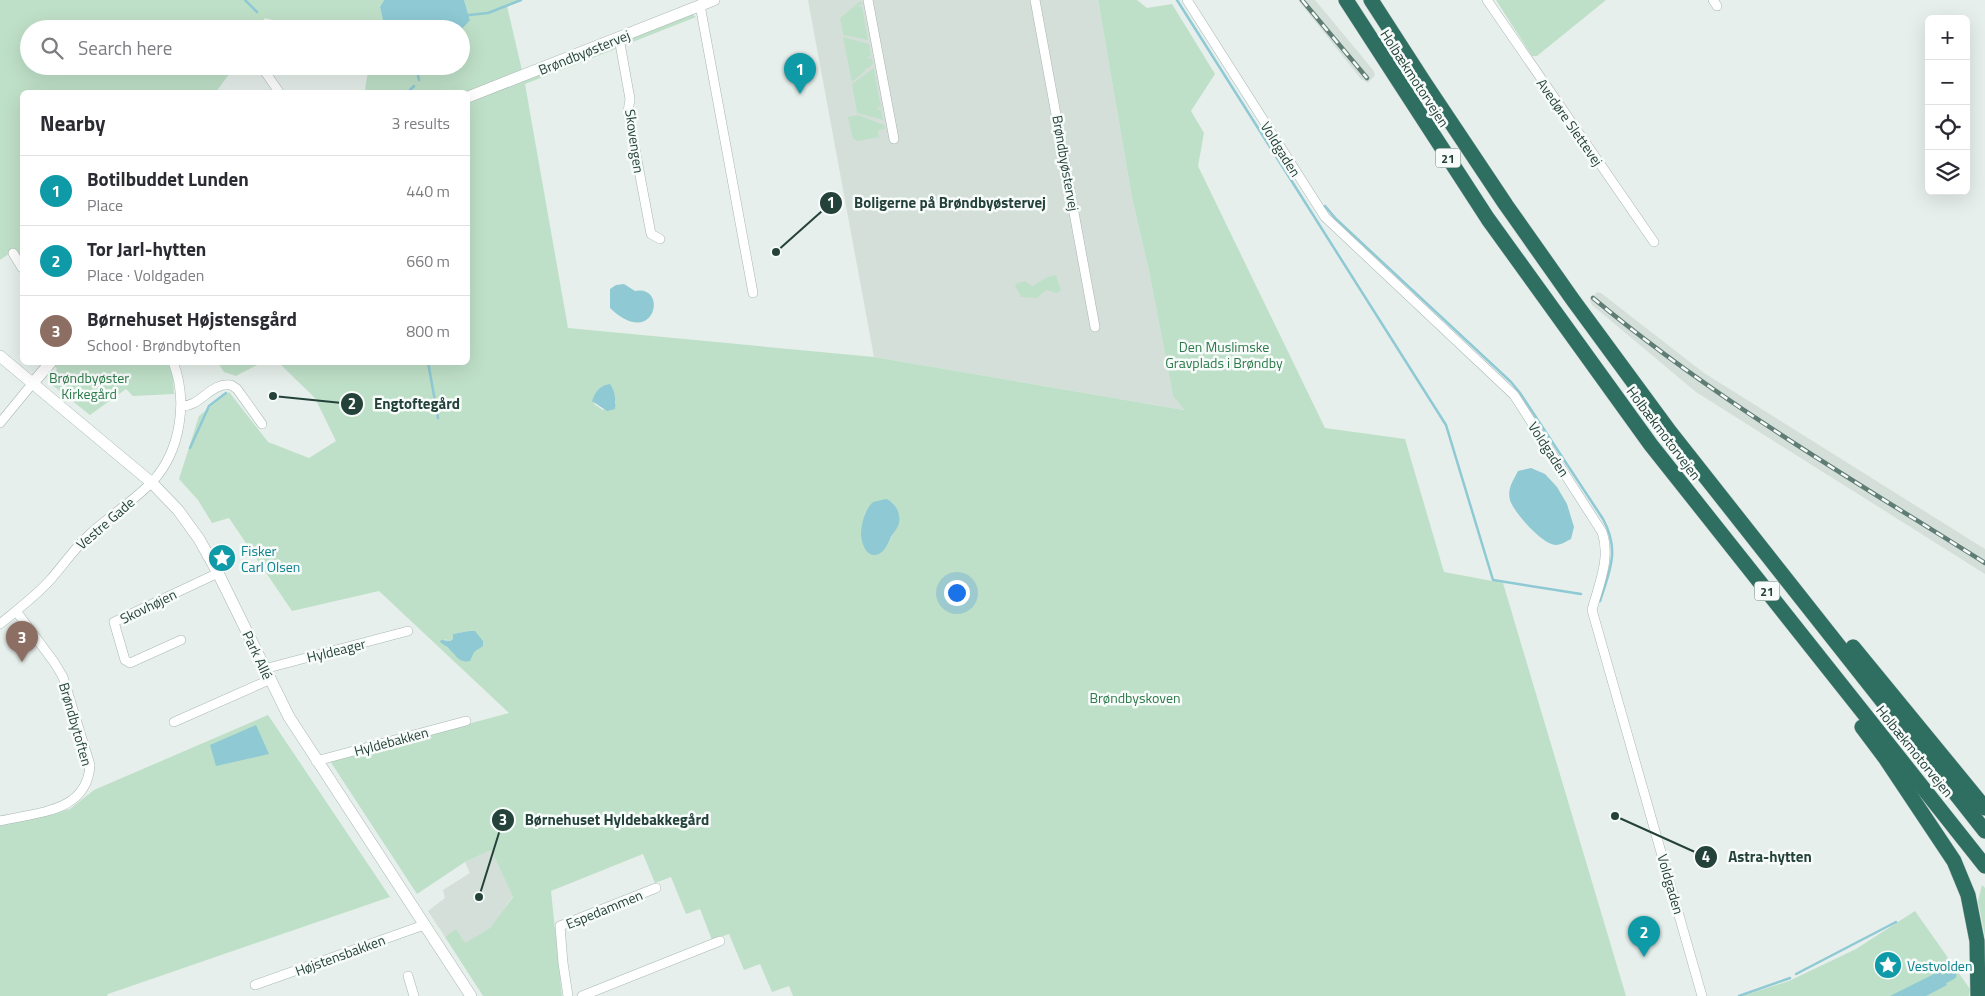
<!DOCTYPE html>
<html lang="en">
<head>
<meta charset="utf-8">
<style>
	:root { --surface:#fff; --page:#f7f7f7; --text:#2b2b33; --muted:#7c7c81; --line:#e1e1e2; --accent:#855347 }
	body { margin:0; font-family:"Titillium Web",sans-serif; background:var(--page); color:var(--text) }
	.controls { position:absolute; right:15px; top:15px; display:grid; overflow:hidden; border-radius:8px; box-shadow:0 5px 20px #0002 }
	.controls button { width:45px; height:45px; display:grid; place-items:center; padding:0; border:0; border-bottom:1px solid var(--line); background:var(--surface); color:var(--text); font:25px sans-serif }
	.you { position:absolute; left:956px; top:592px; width:18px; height:18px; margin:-12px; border:4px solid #fff; border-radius:50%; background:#1a73e8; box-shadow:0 0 0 8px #1a73e833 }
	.badge { display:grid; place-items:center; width:32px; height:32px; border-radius:50%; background:var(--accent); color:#fff; font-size:16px; font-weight:700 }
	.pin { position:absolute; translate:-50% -41px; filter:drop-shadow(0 1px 2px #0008) }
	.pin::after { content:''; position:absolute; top:26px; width:18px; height:15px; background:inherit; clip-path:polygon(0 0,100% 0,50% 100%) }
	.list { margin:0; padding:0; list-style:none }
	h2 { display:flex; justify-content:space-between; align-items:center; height:65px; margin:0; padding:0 20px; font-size:21px }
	h2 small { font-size:16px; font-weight:400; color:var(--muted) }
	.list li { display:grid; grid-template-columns:32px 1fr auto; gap:15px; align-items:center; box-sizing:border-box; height:70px; padding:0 20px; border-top:1px solid var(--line) }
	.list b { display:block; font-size:19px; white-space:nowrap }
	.list p { margin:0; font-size:16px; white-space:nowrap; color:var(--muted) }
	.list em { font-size:16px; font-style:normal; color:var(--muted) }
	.icon { flex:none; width:28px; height:28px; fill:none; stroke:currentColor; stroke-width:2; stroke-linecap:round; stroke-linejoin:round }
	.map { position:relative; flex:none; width:1985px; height:996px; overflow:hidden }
	.search { position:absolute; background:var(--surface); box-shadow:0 5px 20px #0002; left:20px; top:20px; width:450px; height:55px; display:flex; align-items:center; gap:12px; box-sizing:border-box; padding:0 18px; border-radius:28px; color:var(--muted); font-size:19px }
	.panel { position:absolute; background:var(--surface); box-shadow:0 5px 20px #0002; left:20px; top:90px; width:450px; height:275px; border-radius:8px }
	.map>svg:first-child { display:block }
	.built { fill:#d4dfda }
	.green { fill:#bfe0c8; fill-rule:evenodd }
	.water { fill:#8ec9d4 }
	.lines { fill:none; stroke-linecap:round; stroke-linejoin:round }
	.stream { stroke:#8ec9d4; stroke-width:2.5 }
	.canal { stroke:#8ec9d4; stroke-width:9 }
	.minor-casing { stroke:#a8b8b2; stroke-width:10 }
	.tertiary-casing { stroke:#a8b8b2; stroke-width:12 }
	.motorway-casing { stroke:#c2cac8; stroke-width:16 }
	.minor { stroke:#fff; stroke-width:9 }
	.tertiary { stroke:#fff; stroke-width:11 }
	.motorway { stroke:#2f6f62; stroke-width:15 }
	.rail-casing { stroke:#5f7d75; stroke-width:4.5 }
	.rail { stroke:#f7fbf9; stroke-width:2.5; stroke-dasharray:8; stroke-linecap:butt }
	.labels { text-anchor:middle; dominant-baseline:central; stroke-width:5; stroke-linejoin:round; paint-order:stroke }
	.shield { fill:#f7fbf9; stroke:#637a73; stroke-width:1 }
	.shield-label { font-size:12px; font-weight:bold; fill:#24423a }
	.street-label { font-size:14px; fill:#24423a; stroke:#f7fbf9 }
	.park-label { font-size:14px; fill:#2d7a4b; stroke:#f7fbf9 }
	.culture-label { font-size:14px; fill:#0d838f; stroke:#f7fbf9; text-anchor:start }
	.leader { fill:none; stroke:#24423a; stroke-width:2 }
	.callout-dot { fill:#24423a; stroke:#f7fbf9; stroke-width:2 }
	.mark-label { font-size:15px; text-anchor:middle; font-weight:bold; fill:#fff }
	.callout-label { font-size:15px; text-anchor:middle; font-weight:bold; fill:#24423a; stroke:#f7fbf9; stroke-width:5; stroke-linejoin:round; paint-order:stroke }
</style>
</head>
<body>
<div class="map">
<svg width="1985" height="996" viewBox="0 0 1985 996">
	<rect width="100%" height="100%" fill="#e6efeb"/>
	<g class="built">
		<polygon points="808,0 1098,0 1132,198 1149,271 1173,396 1184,410 874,357"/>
		<polygon points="1298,0 1315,0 1373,70 1375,75 1368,83 1361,79"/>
		<polygon points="1597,292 1601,293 1704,373 1985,549 1985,574 1696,392 1592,305 1590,300"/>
		<polygon points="491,850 513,896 491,928 464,944 456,930 445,937 428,911 445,898 443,890 470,873 465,862"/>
	</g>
	<g class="green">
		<polygon points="0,0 384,0 380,7 385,29 305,29 265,18 259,29 29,29 29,66 235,66 216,92 22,92 22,259 16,249 0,260"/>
		<path d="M464,0H521L507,6L524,79L613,45L618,48L525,84L568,328L874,357L1184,410L1173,396L1149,271L1132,198L1098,0H1137L1147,8L1172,4L1215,74L1191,111L1204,133L1198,166L1325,428L1405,439L1444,572L1503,583L1626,996H793L789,986L772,992L760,964L744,970L729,934L712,940L700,909L686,914L671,877L655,883L643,854L551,891L562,996H483L445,937L456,929L465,943L490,928L513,897L491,850L465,862L417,894L330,761L509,713L379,591L292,611L229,518L212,523L198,500L179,479L199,416L229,392L268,442L309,458L336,441L315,398L279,363L468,362V92H366L365,89L369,66H461V30L470,19ZM602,386L612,387L616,403L603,410L594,404ZM891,501C908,518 893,533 884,550L861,534L865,513ZM469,631H475L478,650L454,655L451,650L446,647L445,639L449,641L453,639V634Z"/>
		<polygon points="1496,0 1606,0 1537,56 1532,56"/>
		<polygon points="861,1 862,5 859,5 859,7 862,6 868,40 843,35 840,18"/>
		<polygon points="692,14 696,17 625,45 627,39"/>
		<polygon points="843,37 869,44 871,57 868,56 869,59 872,58 873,64 867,69 865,68 865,71 852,82"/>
		<polygon points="874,68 881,108 878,107 878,110 881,109 883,120 857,113 852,84"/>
		<polygon points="858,115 884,125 885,129 878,130 879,137 858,141 853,139 848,117"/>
		<path d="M1056,275L1061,290L1057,293L1046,290L1037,298L1021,297L1015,286L1017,283L1025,281L1032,286C1041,282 1046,276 1056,275Z"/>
		<polygon points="58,363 169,363 173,377 174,394 133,396 126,389 90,415 51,384 50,378 57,369 55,366"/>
		<polygon points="218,363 261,363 236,376 224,372"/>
		<polygon points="268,715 390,897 108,994 107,996 0,996 0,825 70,809 94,790"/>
		<polygon points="1982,885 1985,888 1985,936 1978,901"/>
		<polygon points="1915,911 1970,989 1969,996 1742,996 1789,981 1856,949"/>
	</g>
	<g class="water">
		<polygon points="384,0 464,0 470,20 461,30 385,29 380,7"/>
		<path d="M624,284L635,291C669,284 655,351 610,308V289L616,285Z"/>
		<path d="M610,384C615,391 616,400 615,409L607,411L592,401C595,392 600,385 610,384Z"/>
		<path d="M1531,468L1545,474L1557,487L1567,504L1574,527L1571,539C1567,541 1561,545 1556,545C1543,545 1514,513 1510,500C1507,489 1513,481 1518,471Z"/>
		<path d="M886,499C895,502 901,513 899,523C898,528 894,532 891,537C889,541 887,546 884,550C870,564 861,546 861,533C862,521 865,510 873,502Z"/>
		<path d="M469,631H475L483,641V646L474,652L470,661C460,663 457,657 451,651C449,648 444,645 440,642L441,640L450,641L453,639V634Z"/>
		<polygon points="256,725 269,754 216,766 210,745"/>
		<polygon points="1940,971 1947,985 1926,996 1890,996"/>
	</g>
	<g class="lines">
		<g class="stream">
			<polyline points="245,0 257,12"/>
			<polyline points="1177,0 1446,425 1493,580 1581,594"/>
			<polyline points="469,15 488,13 521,0"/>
			<polyline points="416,66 419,80"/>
			<polyline points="408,92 414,86"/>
			<path d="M1325,206L1336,219L1511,382L1520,393L1603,519C1620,550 1610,570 1600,601"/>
			<polyline points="428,362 438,418"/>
			<polyline points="190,448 209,406 226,393"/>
			<polyline points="1796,974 1896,922"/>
			<polyline points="1739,996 1790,978"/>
		</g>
		<polyline class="canal" points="1935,984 1952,975"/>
		<defs>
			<g id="minor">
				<polyline points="868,0 894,139"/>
				<polyline points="1035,0 1095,327"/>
				<path d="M1187,0L1325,217L1514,395L1602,532C1611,558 1599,584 1592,610L1702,996"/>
				<polyline points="1487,0 1654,242"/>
				<polyline points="1713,0 1717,6"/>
				<polyline points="700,5 753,293"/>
				<polyline points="619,38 630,99 628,112 651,234 660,239"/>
				<polyline points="261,66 279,92"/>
				<polyline points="13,253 22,268"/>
				<path d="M181,406C201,407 210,382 231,385L237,389L262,424"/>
				<polyline points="0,423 32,384"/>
				<path d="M0,624C17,610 37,595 51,579C64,564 74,549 89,535C109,516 134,501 153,481C181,450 188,400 173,362"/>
				<polyline points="181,640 130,663 125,660 114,622 218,573"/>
				<polyline points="264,669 408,631"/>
				<polyline points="174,722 269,680"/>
				<polyline points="316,761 466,721"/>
				<path d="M0,821C37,812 87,813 90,765L63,677L54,662L16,611"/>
				<polyline points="408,976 414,996"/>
				<polyline points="255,985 424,925"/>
				<polyline points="568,996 563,963 560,926 656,888"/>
				<polyline points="582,996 720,941"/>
			</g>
			<g id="tertiary">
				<polyline points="468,97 714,0"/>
				<polyline points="0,356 152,483 178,510 199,539 218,573 289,717 471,996"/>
				<polyline points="32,384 51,362"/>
			</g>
			<g id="motorway">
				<polyline points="1346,0 1488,219 1651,445 1985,866"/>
				<polyline points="1371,0 1424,82 1506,205 1573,300 1670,432 1985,831"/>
				<polyline points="1853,647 1985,808"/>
				<polyline points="1862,727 1886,759 1954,861 1968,895 1977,941 1978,996"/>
			</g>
		</defs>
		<use href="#minor" class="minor-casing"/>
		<use href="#tertiary" class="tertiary-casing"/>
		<use href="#motorway" class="motorway-casing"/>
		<use href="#minor" class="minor"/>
		<use href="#tertiary" class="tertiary"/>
		<use href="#motorway" class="motorway"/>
		<defs>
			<g id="rail">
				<polyline points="1302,0 1367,78"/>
				<path d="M1593,298C1715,400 1852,479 1985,563"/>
			</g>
		</defs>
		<use href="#rail" class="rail-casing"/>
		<use href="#rail" class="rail"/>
	</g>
	<defs>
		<symbol id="sight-disc" viewBox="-11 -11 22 22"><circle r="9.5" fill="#0f9aa8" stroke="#f7fbf9"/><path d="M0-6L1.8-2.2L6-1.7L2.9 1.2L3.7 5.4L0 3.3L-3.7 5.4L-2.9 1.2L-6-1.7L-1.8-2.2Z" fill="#fff"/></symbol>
	</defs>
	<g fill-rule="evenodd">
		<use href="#sight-disc" x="206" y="542" width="32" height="32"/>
		<use href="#sight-disc" x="1872" y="949" width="32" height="32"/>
	</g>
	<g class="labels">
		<g class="shield">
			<rect x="1435.5" y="148.5" width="25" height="19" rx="4"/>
			<rect x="1754.5" y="581.5" width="25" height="19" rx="4"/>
		</g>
		<g class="shield-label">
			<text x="1448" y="158">21</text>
			<text x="1767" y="591">21</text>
		</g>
		<g class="street-label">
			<text transform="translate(584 52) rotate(-22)">Brøndbyøstervej</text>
			<text transform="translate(1415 78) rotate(57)">Holbækmotorvejen</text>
			<text transform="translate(1570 122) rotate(55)">Avedøre Slettevej</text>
			<text transform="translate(635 141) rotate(82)">Skovengen</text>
			<text transform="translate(1281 149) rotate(58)">Voldgaden</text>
			<text transform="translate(1066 163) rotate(80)">Brøndbyøstervej</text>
			<text transform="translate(1664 433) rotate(53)">Holbækmotorvejen</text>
			<text transform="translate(1549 449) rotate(57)">Voldgaden</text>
			<text transform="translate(105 523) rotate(-41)">Vestre Gade</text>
			<text transform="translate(148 606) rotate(-26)">Skovhøjen</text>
			<text transform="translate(336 650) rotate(-14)">Hyldeager</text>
			<text transform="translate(258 655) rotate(65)">Park Allé</text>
			<text transform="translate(76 724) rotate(74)">Brøndbytoften</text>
			<text transform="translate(391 741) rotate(-15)">Hyldebakken</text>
			<text transform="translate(1915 751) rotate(51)">Holbækmotorvejen</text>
			<text transform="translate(1671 884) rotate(74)">Voldgaden</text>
			<text transform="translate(604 909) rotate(-22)">Espedammen</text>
			<text transform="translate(340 955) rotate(-20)">Højstensbakken</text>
		</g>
		<g class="park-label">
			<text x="1224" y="346">Den Muslimske<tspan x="1224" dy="16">Gravplads i Brøndby</tspan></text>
			<text x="89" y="377">Brøndbyøster<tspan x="89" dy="16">Kirkegård</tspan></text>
			<text x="1135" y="697">Brøndbyskoven</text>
		</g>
		<g class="culture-label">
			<text x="241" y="550">Fisker<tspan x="241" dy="16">Carl Olsen</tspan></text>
			<text x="1907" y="965">Vestvolden</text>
		</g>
	</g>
	<path class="leader" d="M776 252L831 203M273 396L352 404M479 897L503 820M1615 816L1706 857"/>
	<g class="callout-dot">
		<circle cx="776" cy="252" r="5"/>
		<circle cx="273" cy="396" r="5"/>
		<circle cx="479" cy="897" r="5"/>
		<circle cx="1615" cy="816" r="5"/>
		<circle cx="831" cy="203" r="12"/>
		<circle cx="352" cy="404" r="12"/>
		<circle cx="503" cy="820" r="12"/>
		<circle cx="1706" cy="857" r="12"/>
	</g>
	<g class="mark-label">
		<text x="831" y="208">1</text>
		<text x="352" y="409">2</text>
		<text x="503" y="825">3</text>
		<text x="1706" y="862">4</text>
	</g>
	<g class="callout-label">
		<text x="950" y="208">Boligerne på Brøndbyøstervej</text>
		<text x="417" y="409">Engtoftegård</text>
		<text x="617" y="825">Børnehuset Hyldebakkegård</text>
		<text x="1770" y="862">Astra-hytten</text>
	</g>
</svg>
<div class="controls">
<button>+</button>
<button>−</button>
<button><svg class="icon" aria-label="locate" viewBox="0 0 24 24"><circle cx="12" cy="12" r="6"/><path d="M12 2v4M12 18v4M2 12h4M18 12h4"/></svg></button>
<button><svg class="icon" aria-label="layers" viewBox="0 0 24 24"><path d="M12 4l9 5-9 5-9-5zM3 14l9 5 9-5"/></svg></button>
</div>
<div class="you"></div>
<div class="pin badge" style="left:800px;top:94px;background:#0f9aa8">1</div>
<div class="pin badge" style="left:1644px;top:957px;background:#0f9aa8">2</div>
<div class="pin badge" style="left:22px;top:662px;background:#8d6e63">3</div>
<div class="search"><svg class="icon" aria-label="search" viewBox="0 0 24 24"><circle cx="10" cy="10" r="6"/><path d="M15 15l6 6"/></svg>Search here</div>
<section class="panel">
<h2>Nearby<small>3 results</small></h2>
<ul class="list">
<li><span class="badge" style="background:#0f9aa8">1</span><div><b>Botilbuddet Lunden</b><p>Place</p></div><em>440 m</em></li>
<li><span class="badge" style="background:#0f9aa8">2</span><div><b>Tor Jarl-hytten</b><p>Place · Voldgaden</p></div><em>660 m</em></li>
<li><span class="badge" style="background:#8d6e63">3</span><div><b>Børnehuset Højstensgård</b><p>School · Brøndbytoften</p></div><em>800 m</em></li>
</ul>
</section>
</div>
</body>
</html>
